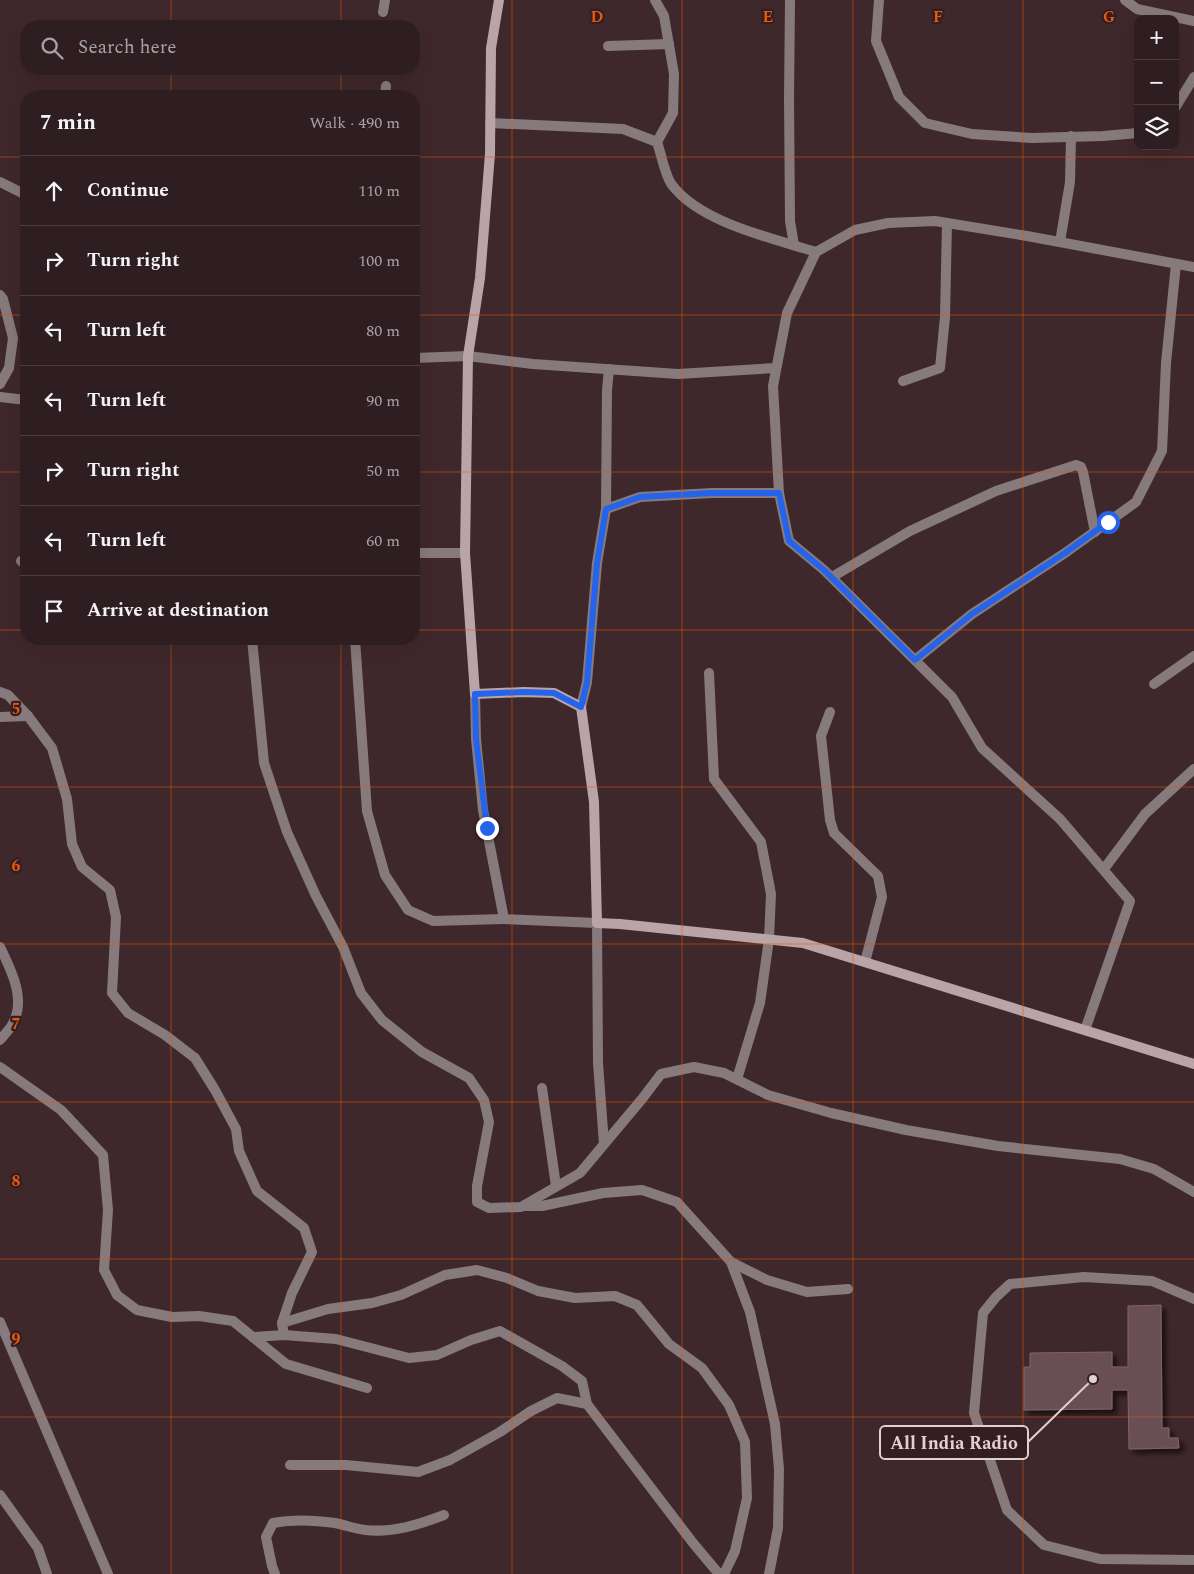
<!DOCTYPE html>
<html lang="en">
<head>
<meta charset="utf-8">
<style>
	:root { --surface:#2f1e21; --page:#3b2b2e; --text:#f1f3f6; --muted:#a7a2a5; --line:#4a3c3f }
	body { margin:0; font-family:Spectral,serif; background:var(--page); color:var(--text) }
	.controls { position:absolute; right:15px; top:15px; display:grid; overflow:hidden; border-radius:10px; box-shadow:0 5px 20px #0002 }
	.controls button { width:45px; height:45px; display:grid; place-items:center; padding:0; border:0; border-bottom:1px solid var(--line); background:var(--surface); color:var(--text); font:25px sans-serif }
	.stop { position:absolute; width:15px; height:15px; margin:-11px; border:4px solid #2563eb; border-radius:50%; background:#fff }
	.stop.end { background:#2563eb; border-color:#fff; box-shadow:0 1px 5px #0008 }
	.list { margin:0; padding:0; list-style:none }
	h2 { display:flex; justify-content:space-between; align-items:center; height:65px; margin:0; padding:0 20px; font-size:21px }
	h2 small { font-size:16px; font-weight:400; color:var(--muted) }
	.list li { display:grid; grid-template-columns:32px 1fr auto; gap:15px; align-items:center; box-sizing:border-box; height:70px; padding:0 20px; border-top:1px solid var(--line) }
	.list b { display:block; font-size:19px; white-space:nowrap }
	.list em { font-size:16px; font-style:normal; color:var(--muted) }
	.icon { flex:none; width:28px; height:28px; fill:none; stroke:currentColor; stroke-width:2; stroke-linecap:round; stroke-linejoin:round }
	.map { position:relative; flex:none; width:1194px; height:1574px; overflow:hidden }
	.search { position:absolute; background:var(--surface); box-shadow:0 5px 20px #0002; left:20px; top:20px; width:400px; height:55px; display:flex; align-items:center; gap:12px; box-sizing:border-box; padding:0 18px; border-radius:20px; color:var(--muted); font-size:19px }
	.panel { position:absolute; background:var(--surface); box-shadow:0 5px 20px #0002; left:20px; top:90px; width:400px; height:555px; border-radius:20px }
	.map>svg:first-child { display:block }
	.building { fill:#694f53; stroke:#7f6468; filter:url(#shadow) }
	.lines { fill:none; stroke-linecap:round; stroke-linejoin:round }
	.street { stroke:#877a7c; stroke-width:10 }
	.secondary { stroke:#b9a5a8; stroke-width:10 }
	.route { stroke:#2563eb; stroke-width:6 }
	.grid { fill:none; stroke:#e8590c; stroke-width:1; stroke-opacity:0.55 }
	.grid-label { font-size:16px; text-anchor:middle; font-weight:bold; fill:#e8590c; stroke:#341e22; stroke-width:4.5; stroke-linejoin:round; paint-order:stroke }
	.leader { fill:none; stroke:#e0d0d2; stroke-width:2 }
	.callout-dot { fill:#e0d0d2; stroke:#341e22; stroke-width:2 }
	.callout { fill:#341e22; stroke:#e0d0d2; stroke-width:2 }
	.callout-label { font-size:18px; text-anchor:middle; font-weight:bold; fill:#e0d0d2 }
</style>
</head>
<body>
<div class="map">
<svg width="1194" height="1574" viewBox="0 0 1194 1574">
	<defs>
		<filter id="shadow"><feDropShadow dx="4.5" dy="4.5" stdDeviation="2.5" flood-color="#0009"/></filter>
	</defs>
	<rect width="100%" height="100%" fill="#3f282c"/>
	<polygon class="building" points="1161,1305 1162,1428 1169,1428 1169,1438 1178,1438 1179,1448 1129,1449 1128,1390 1112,1390 1112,1409 1024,1410 1024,1367 1030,1367 1030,1353 1112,1352 1112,1367 1128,1367 1128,1306"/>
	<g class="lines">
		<g class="street">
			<polyline points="655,0 664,16 674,74 673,113 657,142"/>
			<polyline points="790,0 789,98 790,221 794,245"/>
			<polyline points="879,0 876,41 899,97 925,123 972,134 1032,138 1103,136 1138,133"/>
			<polyline points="1125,0 1137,9 1194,21"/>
			<polyline points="383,12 385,0"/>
			<polyline points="608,46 669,44"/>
			<polyline points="385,96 386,86"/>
			<polyline points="1175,108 1194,77"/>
			<path d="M490,123L623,129L657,142C661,153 665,176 672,185C701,223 772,238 816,252"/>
			<polyline points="0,182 26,195"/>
			<polyline points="1060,242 1070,182 1071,136"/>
			<polyline points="0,295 3,299 13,338 9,368 0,384"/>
			<polyline points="414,358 468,356 533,364 678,374 776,368"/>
			<polyline points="903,381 940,368 945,317 947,223"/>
			<polyline points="0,397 26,400"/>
			<polyline points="606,509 640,497 712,493 779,493"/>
			<polyline points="414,553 465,553"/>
			<polyline points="21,561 26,560"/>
			<polyline points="832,577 910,531 996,491 1076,465 1081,467 1083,472 1095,532"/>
			<polyline points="252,639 264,763 287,832 316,896 343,947 361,993 382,1020 422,1052 469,1078 484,1100 489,1122 477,1186 477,1202 489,1208 521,1207 580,1173 642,1099 661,1074 694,1067 724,1073 768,1095 831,1113 906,1130 998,1146 1120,1159 1154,1169 1194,1192"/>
			<polyline points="355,639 367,811 385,875 408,910 433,921 504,919"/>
			<polyline points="915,660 972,614 1065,553 1136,502 1162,451 1166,363 1176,264"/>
			<polyline points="709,673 714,779 761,842 771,894 769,939 760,1003 737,1079"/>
			<polyline points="1154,684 1194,656"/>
			<polyline points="0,692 8,695 28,716 52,748 67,799 72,844 82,867 110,890 116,917 112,993 128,1013 165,1035 195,1058 215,1090 236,1129 239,1151 257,1191 304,1228 312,1252 292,1293 282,1323 284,1335"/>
			<polyline points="475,694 476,739 483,810 504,919 597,923 598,1063 604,1144"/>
			<polyline points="581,707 587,682 597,563 606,509 607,390 609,369"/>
			<polyline points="830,712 821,736 830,820 834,833 878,876 882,897 865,962"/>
			<polyline points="0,717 28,716"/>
			<polyline points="1104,869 1145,814 1194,769"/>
			<path d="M0,947C11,970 27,1000 12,1025C9,1030 4,1035 0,1040"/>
			<polyline points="1085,1030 1130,901 1060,819 982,748 952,697 824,570 789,541 779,493 773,386 787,313 816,252 855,230 888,223 935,221 1027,236 1194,267"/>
			<polyline points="0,1067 61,1110 103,1155 108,1210 104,1270 117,1295 137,1310 172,1317 199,1316 233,1321 286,1364 367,1388"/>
			<polyline points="542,1088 556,1186"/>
			<polyline points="524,1206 542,1206 603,1193 642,1190 677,1202 731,1262 750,1312 775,1424 779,1469 778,1528 769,1574"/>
			<polyline points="731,1262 767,1280 807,1292 848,1289"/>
			<polyline points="1194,1299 1152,1281 1084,1277 1010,1284 996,1297 983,1313 974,1413 1007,1510 1044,1545 1100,1559 1194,1560"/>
			<polyline points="0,1322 108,1574"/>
			<polyline points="282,1323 328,1309 372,1303 401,1295 445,1275 477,1270 507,1278 538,1291 575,1298 615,1296 637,1305 669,1344 702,1368 729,1405 745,1442 747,1498 735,1551 724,1574"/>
			<polyline points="253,1337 284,1335 336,1339 409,1358 437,1355 471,1340 500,1331 562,1366 582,1381 587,1404"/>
			<polyline points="290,1465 346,1465 418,1472 450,1460 500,1432 531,1411 557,1398 587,1404 693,1543 719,1574"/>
			<polyline points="0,1495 38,1548 47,1574"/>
			<path d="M275,1574L272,1566L266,1537L273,1523C293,1519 314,1520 335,1523C345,1525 355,1529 365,1530C393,1533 418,1525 444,1515"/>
		</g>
		<polyline class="secondary" points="499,0 491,48 490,154 480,278 468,356 465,553 475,694 524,692 554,693 581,707 594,802 597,923 620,924 803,943 1194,1064"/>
	</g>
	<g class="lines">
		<polyline class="route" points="487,828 476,739 475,694 524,692 554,693 581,707 587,682 597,563 606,509 640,497 712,493 779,493 789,541 824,570 915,660 972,614 1065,553 1108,522"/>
	</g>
	<path class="grid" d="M171,0V26M341,0V26M512,0V1574M682,0V1574M853,0V1574M1023,0V1574M171,69V96M341,69V96M0,157H26M414,157H1194M0,315H26M414,315H1194M0,472H26M414,472H1194M0,630H26M414,630H1194M171,639V1574M341,639V1574M0,787H1194M0,944H1194M0,1102H1194M0,1259H1194M0,1417H1194"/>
	<g class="grid-label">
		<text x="597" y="22">D</text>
		<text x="768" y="22">E</text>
		<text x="938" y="22">F</text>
		<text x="1109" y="22">G</text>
		<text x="16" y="714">5</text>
		<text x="16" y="871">6</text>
		<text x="16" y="1029">7</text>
		<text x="16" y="1186">8</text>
		<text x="16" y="1344">9</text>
	</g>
	<path class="leader" d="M1093 1379L1028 1442"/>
	<circle class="callout-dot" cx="1093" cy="1379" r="5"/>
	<rect class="callout" x="880" y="1426" width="148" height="33" rx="5"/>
	<g class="callout-label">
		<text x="954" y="1449">All India Radio</text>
	</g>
</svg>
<div class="controls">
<button>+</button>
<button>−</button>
<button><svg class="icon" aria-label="layers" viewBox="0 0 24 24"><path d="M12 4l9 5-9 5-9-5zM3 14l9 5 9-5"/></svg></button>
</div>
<div class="stop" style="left:1108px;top:522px"></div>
<div class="stop end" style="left:487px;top:828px"></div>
<div class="search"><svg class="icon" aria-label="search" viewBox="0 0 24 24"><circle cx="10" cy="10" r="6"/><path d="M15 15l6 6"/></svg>Search here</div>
<section class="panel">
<h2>7 min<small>Walk · 490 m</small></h2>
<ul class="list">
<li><svg class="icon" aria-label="ahead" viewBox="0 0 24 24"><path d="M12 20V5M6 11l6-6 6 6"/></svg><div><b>Continue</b></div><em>110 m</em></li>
<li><svg class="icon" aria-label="right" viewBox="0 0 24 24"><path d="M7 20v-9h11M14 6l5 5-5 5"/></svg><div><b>Turn right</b></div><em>100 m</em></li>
<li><svg class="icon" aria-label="left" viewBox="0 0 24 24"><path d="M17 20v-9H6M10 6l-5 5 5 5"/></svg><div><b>Turn left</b></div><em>80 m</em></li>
<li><svg class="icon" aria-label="left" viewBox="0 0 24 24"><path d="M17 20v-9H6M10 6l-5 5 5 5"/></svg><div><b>Turn left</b></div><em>90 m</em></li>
<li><svg class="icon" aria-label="right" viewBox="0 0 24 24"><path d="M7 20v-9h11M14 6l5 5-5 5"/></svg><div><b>Turn right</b></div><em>50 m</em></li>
<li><svg class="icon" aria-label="left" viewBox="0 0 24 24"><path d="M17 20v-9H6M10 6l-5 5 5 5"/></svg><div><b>Turn left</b></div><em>60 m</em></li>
<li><svg class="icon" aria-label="arrive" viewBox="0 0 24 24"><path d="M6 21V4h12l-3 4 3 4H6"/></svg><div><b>Arrive at destination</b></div></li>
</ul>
</section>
</div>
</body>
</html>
